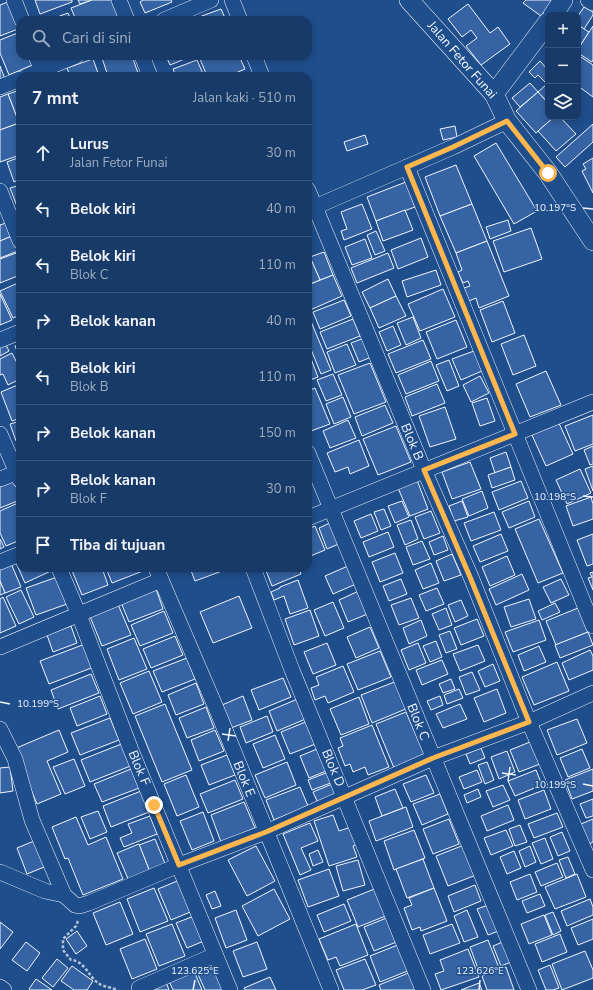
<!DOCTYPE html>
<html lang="id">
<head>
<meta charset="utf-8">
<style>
	:root { --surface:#173a69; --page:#20416f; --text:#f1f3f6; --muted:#9eadc0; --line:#36547d }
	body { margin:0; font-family:"Nunito Sans",sans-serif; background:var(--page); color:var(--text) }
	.controls { position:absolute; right:12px; top:12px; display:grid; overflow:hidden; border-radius:8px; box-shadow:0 2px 6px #0003 }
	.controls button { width:36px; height:36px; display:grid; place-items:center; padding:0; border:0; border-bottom:1px solid var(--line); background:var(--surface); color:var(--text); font:20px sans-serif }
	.stop { position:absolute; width:12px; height:12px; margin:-9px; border:3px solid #ffb74d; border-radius:50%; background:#fff }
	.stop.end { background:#ffb74d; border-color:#fff; box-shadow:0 1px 4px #0008 }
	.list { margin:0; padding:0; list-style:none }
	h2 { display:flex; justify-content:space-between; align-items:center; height:52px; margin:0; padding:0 16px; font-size:17px }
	h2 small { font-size:13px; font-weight:400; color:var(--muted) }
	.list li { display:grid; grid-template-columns:26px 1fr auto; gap:12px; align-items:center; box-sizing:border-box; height:56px; padding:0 16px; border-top:1px solid var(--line) }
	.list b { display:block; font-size:15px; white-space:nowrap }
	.list p { margin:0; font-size:13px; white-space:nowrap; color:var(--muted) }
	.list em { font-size:13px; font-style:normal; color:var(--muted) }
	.icon { flex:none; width:22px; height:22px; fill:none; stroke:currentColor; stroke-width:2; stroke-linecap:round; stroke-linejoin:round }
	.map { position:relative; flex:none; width:593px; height:990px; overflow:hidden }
	.search { position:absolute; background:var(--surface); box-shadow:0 2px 6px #0003; left:16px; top:16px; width:296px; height:44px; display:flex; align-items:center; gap:10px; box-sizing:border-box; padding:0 14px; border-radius:12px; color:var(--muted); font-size:15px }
	.panel { position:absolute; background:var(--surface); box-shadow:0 2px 6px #0003; left:16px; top:72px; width:296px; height:500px; border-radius:12px }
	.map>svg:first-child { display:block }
	.building { fill:#3563a3; stroke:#f2f6ff }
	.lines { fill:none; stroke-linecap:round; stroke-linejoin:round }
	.minor-casing { stroke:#f2f6ff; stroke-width:16 }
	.tertiary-casing { stroke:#f2f6ff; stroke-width:20 }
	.path { stroke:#b3c4dc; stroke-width:2.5; stroke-dasharray:3 2; stroke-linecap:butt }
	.minor { stroke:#1f4e8c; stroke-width:15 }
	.tertiary { stroke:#1f4e8c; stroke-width:19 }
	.route { stroke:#ffb74d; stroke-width:5 }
	.ticks { fill:none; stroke:#f2f6ff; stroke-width:1.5 }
	.labels { text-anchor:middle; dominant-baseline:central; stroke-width:3; stroke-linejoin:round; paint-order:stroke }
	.street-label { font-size:13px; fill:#f2f6ff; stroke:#1f4e8c }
	.ticks-label { font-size:10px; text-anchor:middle; fill:#f2f6ff; stroke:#1f4e8c; stroke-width:3; stroke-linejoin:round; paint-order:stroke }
</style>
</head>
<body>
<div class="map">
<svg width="593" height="990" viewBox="0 0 593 990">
	<rect width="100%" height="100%" fill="#1f4e8c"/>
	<g class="building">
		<polygon points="35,0 72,0 72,2 40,14"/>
		<polygon points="78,0 92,0 80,4"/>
		<polygon points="92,0 114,0 122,20 76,20 71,8"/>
		<polygon points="143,0 171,0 172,2 145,13 140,2"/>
		<polygon points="526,0 553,0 541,16 523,3"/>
		<polygon points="8,2 18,29 0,36 0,5"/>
		<polygon points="468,4 490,33 498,27 510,44 481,65 466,46 477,38 471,30 462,37 448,19"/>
		<polygon points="584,7 593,12 593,15 584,29 578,25 578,16"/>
		<polygon points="221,9 226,20 191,20"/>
		<polygon points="68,13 71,20 49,20"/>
		<polygon points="578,25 589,32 578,49"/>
		<polygon points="593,26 593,60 592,62 578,53 578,49"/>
		<polygon points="20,32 20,56 34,56 37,63 9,75 0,53 0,40"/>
		<polygon points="578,55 593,65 593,97 578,86"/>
		<polygon points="107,56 132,56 139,76 108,76 102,58"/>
		<polygon points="166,56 192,56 170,65"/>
		<polygon points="209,56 239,56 245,69 229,76 207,76 200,59"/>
		<polygon points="93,59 99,76 70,76 67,68"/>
		<polygon points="197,60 204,76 176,76 173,69"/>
		<polygon points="540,61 548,70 548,79 545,82 538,75 535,78 529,72"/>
		<polygon points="0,66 5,79 0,81"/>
		<polygon points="530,83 538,92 520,107 512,98"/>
		<polygon points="548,83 548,103 538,92"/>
		<polygon points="20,90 20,123 19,123 8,94"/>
		<polygon points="538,92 548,103 548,117 554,117 536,133 516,111"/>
		<polygon points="8,94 19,123 0,130 0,97"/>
		<polygon points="554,117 560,117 576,134 556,151 538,131"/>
		<polygon points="19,123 20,155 0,162 0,130"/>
		<polygon points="593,124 593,142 565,167 556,157"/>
		<polygon points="455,126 457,137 443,140 440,129"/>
		<polygon points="365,135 368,144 347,151 344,142"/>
		<polygon points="496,143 537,211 514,224 474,156"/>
		<polygon points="20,157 20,179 14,182 7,162"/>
		<polygon points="593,158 593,193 582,171 586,169 583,164"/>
		<polygon points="456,165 472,204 440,216 425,177"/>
		<polygon points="406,182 415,207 376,221 367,197"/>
		<polygon points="20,185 20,214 10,188"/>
		<polygon points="362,204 372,229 344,240 341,231 347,229 341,212"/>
		<polygon points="472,204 487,241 456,253 440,216"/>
		<polygon points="405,210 413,230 383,241 376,221"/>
		<polygon points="508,220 511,231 490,239 486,227"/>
		<polygon points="6,223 12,236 0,241 0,225"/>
		<polygon points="531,228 542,259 504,272 493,241"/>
		<polygon points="376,231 385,251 375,255 367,235"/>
		<polygon points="12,236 18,251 0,258 0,241"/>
		<polygon points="421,238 428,257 398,269 391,250"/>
		<polygon points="365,239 372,258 352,265 345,247"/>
		<polygon points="487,241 509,296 479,308 476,298 469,301 464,288 470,286 468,281 463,283 458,272 462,270 456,253"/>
		<polygon points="324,252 333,275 320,280 310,257"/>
		<polygon points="16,253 20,265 20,275 0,283 0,259"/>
		<polygon points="388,253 394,268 357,283 351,268"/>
		<polygon points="310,257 320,280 308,285 308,258"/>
		<polygon points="436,270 441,285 407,297 402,281"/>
		<polygon points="333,275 342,296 308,311 308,285"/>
		<polygon points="388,279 396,296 370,308 362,292"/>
		<polygon points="20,282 20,315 13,318 0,291"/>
		<polygon points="443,289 455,317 420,331 408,304"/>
		<polygon points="0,294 12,320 0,325"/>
		<polygon points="396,296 406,316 379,328 370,308"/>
		<polygon points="344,300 351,316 320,329 313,312"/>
		<polygon points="503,301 515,333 492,342 480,310"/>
		<polygon points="308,314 331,370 321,374 308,342"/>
		<polygon points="413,317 421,338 406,345 397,323"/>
		<polygon points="353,319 360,336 327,349 320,332"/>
		<polygon points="456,320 467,347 437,359 426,332"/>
		<polygon points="393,326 401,345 387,351 379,332"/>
		<polygon points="524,335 536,366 513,375 501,344"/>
		<polygon points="367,337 374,356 359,362 351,343"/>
		<polygon points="423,340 431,359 396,373 388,354"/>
		<polygon points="5,343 9,351 0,356 0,345"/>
		<polygon points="20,344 20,358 15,346"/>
		<polygon points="347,344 356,365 335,373 327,352"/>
		<polygon points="308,351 318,377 308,381"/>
		<polygon points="474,351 482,371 461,380 452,359"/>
		<polygon points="12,353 20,369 20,379 8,385 3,374 0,375 0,359"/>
		<polygon points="449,360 459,386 447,391 436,365"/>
		<polygon points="431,361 439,381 406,394 398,375"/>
		<polygon points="370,363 386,402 354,414 338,375"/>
		<polygon points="546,371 561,405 530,417 516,384"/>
		<polygon points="333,374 342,395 326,401 317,380"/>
		<polygon points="480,376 489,393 471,402 463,385"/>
		<polygon points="20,384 20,418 12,421 1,392"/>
		<polygon points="437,384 445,403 412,416 405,397"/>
		<polygon points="315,388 330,424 311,431 308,423 308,391"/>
		<polygon points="343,397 351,417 334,424 326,404"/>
		<polygon points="487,398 495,421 480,426 472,403"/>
		<polygon points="385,405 393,423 362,436 355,417"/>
		<polygon points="445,407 456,439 430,447 419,416"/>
		<polygon points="593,415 593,444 575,451 565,426"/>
		<polygon points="348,420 356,438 330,448 323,431"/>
		<polygon points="20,421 20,440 16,441 10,424"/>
		<polygon points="558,421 573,454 546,466 531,433"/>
		<polygon points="396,426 411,462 378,475 363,439"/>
		<polygon points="359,440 369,466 350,474 348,467 335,472 327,453"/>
		<polygon points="593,446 593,464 590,465 584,450"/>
		<polygon points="506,452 511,467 495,473 490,458"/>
		<polygon points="470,462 481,489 452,499 442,472"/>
		<polygon points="593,466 593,491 585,469"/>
		<polygon points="511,467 515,480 492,488 488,475"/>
		<polygon points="580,469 591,493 567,504 556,480"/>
		<polygon points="12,477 20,495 20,500 0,508 0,482"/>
		<polygon points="417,480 428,509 410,516 398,488"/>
		<polygon points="521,481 528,498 499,510 492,492"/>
		<polygon points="482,491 488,508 469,516 462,499"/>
		<polygon points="591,497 593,504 593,519 573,526 566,506"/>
		<polygon points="402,501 409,517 395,523 388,506"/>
		<polygon points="462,501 468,517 454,521 449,506"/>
		<polygon points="529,501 535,517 509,528 502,512"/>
		<polygon points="20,502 20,540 6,546 0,533 0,511"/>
		<polygon points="384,509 391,526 381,530 374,512"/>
		<polygon points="431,511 440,533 424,539 415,517"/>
		<polygon points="494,512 501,530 471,541 464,523"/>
		<polygon points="371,514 378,531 361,538 354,521"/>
		<polygon points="539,519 563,573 538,583 515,529"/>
		<polygon points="411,520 418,539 405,545 397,525"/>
		<polygon points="332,522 341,543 327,549 319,528"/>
		<polygon points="315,526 325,550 308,557 308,529"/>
		<polygon points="388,532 394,547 369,557 363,542"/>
		<polygon points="501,534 508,551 480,562 473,546"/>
		<polygon points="593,534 593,564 587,566 577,540"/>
		<polygon points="443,536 448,550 434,555 429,542"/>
		<polygon points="0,539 4,547 0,549"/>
		<polygon points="422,541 430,559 413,565 406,547"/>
		<polygon points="395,553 403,573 380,582 372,562"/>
		<polygon points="452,554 461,575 444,581 436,561"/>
		<polygon points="507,556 515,575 490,586 482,567"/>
		<polygon points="10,561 21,587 5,593 0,581 0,565"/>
		<polygon points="20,561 20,568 52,568 53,570 25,583 16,563"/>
		<polygon points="431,563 439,583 423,589 415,570"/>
		<polygon points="348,566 356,584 333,594 325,576"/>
		<polygon points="71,568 102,568 108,585 82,595"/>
		<polygon points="106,568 148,568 148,569 112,583"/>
		<polygon points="190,568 221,568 222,571 195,581"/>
		<polygon points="265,568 299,568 301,574 272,586"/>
		<polygon points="593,572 593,590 588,578 592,577 590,573"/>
		<polygon points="522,574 529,590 496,605 489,589"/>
		<polygon points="57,577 67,604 36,615 26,588"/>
		<polygon points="401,579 407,594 389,601 383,586"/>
		<polygon points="561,579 569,595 551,603 543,587"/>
		<polygon points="298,580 308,608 290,614 284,596 274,600 271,592 280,588 280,587"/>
		<polygon points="0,581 5,593 0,595"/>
		<polygon points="155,586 163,609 129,622 120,600"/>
		<polygon points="437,588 444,604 426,611 419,595"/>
		<polygon points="21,590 34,617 19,624 6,597"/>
		<polygon points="361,590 370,613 348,622 339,600"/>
		<polygon points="239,596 252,628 213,643 200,612"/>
		<polygon points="3,597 16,626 0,633 0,599"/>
		<polygon points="411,598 419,618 399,625 391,605"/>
		<polygon points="529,599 536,619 511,627 504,607"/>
		<polygon points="461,600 468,616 455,622 448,605"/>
		<polygon points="117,602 131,635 102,646 89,614"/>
		<polygon points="333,602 344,628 325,636 314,610"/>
		<polygon points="555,603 560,612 542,620 538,611"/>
		<polygon points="446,608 452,625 439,630 432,614"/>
		<polygon points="578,608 588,632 556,645 546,621"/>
		<polygon points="310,610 319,636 294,645 285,619"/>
		<polygon points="164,611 173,633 140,646 131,625"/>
		<polygon points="477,619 484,636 461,645 454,628"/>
		<polygon points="421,620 427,636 409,644 403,628"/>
		<polygon points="539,620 546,640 513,652 505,632"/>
		<polygon points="71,626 77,643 53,652 47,635"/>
		<polygon points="370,627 379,648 356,658 347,637"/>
		<polygon points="450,631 457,649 446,653 439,635"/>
		<polygon points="588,632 593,645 560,658 555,645"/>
		<polygon points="175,636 183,655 151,668 143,649"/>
		<polygon points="134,638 147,669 119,680 107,649"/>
		<polygon points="436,641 442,657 430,662 423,646"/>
		<polygon points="327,643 336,665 313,674 304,652"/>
		<polygon points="418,643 426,663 409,670 401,650"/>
		<polygon points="85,644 94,667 49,684 40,661"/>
		<polygon points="478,645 485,661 460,671 453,654"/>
		<polygon points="539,646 546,662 524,671 518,655"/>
		<polygon points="590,650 593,656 593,670 569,680 562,663"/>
		<polygon points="380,651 391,677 358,690 347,664"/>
		<polygon points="187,658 195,679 162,692 153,671"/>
		<polygon points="442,660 448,674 422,685 416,670"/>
		<polygon points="557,662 569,691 534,705 522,677"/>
		<polygon points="493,664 500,681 485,687 478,671"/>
		<polygon points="343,666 354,692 328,703 325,696 315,700 311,688 319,685 316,677"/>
		<polygon points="149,671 162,702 133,714 120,683"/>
		<polygon points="472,672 480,690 466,695 459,677"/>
		<polygon points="91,674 99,693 58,709 51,690"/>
		<polygon points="283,678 291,697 259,710 251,690"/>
		<polygon points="451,679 455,689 443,693 439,684"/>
		<polygon points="397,681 408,708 372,723 361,695"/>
		<polygon points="196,683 204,704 176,715 168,695"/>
		<polygon points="459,689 463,698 447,704 444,695"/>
		<polygon points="497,689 506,713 484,722 474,698"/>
		<polygon points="100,696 107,714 77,726 70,708"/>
		<polygon points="243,696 252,720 231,728 222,705"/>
		<polygon points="440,696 443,705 431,710 427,701"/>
		<polygon points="359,697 369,724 341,735 330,709"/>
		<polygon points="300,698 308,718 277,731 269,711"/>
		<polygon points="165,704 192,770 162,782 135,716"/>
		<polygon points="460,704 467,719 443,728 436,714"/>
		<polygon points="206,707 214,728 187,738 179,718"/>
		<polygon points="406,712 425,756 394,768 376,724"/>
		<polygon points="267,716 273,732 246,743 240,727"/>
		<polygon points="110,718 119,740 80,755 71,733"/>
		<polygon points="577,719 587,743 557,755 547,730"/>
		<polygon points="308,721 318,743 290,754 281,732"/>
		<polygon points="372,725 389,767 368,775 365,767 353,772 350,764 345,766 338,748 343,746 340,738"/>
		<polygon points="59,730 68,752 47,761 61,794 37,804 14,749"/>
		<polygon points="215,730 224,751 199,761 191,740"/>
		<polygon points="275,735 285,759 263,768 253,744"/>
		<polygon points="530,742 540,764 519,772 510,750"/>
		<polygon points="124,743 133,765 90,782 81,760"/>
		<polygon points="322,747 331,769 309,778 300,756"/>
		<polygon points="481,748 485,758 470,764 466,754"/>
		<polygon points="582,749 590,768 568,777 560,758"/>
		<polygon points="507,751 515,772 499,779 491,757"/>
		<polygon points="227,755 235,775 209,785 201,765"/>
		<polygon points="74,759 85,786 65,794 53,767"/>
		<polygon points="287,762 296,785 265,798 255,775"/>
		<polygon points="487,762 494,780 485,784 478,765"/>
		<polygon points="10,767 13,791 0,793 0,768"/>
		<polygon points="131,769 139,788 102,802 94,784"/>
		<polygon points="593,769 593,791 572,799 565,780"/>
		<polygon points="477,770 482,782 464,789 459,777"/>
		<polygon points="536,770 542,785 515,796 508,781"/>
		<polygon points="331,771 336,781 312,790 308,780"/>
		<polygon points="186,775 199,807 177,816 164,784"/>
		<polygon points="426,775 434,793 411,802 403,784"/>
		<polygon points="235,780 243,799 208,813 200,794"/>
		<polygon points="337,782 342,793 318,803 313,792"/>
		<polygon points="503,785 510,800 493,807 486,791"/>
		<polygon points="300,787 308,806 274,820 266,800"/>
		<polygon points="395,789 403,808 382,816 375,797"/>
		<polygon points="478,789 481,797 467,803 464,795"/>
		<polygon points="544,790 551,809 525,819 518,800"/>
		<polygon points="141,791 149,812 111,827 103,806"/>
		<polygon points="440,794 448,814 422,825 413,804"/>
		<polygon points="593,799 593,816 586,818 580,804"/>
		<polygon points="244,802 255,828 221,842 211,815"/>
		<polygon points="508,805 514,820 487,831 481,816"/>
		<polygon points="406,807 413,827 376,841 369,821"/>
		<polygon points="98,811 107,832 90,839 81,817"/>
		<polygon points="203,812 214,841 192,850 180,821"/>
		<polygon points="557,813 563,827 534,838 528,824"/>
		<polygon points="333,815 339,831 351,827 357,844 353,846 357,857 329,866 314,821"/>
		<polygon points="150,816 157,834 124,847 120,838 132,833 128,824"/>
		<polygon points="76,817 88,845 106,837 123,879 83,895 68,858 65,859 52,827"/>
		<polygon points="449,819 459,844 433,854 423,829"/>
		<polygon points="593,819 593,842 589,844 581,824"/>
		<polygon points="310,823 318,841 301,848 311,870 300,875 283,834"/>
		<polygon points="520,825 527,842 515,846 509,829"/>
		<polygon points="414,830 425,858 394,870 384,841"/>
		<polygon points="506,830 513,846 491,855 484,838"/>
		<polygon points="562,832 570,851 558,856 550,837"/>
		<polygon points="545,838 553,859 541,864 532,843"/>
		<polygon points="39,839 49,865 27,874 17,848"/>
		<polygon points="155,839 166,866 150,872 139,845"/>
		<polygon points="139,844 150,872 129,881 117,853"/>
		<polygon points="464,845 476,875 448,886 436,856"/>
		<polygon points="256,846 275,881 247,896 228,860"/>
		<polygon points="530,846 536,862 525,867 519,851"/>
		<polygon points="318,850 323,862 313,866 309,854"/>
		<polygon points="514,851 521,868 507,874 500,857"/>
		<polygon points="568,857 575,874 566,878 559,860"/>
		<polygon points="423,859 434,888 407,898 396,869"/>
		<polygon points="358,860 365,885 343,891 336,866"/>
		<polygon points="557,863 563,877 541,886 535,872"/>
		<polygon points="329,869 339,896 308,907 298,880"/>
		<polygon points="530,874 537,892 517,900 510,882"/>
		<polygon points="577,874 586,897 555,909 545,887"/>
		<polygon points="182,879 195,910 171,920 158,889"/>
		<polygon points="475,885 481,901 454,912 448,896"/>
		<polygon points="154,888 168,921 140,932 127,899"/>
		<polygon points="377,888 388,915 358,927 347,900"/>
		<polygon points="434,888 447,921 421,931 420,927 412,930 404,908 412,905 409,898"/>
		<polygon points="274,889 290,919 258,936 242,906"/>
		<polygon points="215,891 221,906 212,909 206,895"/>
		<polygon points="540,894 545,906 527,913 522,901"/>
		<polygon points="590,899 593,907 593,915 567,926 561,911"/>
		<polygon points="120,902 133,934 106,945 93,913"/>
		<polygon points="344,904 351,921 324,932 317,915"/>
		<polygon points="491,904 501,930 488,935 477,909"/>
		<polygon points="236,910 247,940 226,948 215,918"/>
		<polygon points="467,910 478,937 464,942 454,916"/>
		<polygon points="553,912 561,931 553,935 545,915"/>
		<polygon points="544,915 552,935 529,944 521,924"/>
		<polygon points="194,916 204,941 187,948 176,923"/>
		<polygon points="389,917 399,941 374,951 364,927"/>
		<polygon points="593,919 593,939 578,945 571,928"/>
		<polygon points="0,922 13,932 0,949"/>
		<polygon points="172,924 185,956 159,966 146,934"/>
		<polygon points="356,924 368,955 340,966 336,957 328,960 319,939"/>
		<polygon points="452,924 460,943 430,954 423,935"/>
		<polygon points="77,931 87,946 76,954 66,939"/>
		<polygon points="560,934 567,952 542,962 535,944"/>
		<polygon points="145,939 157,969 132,979 120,949"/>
		<polygon points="488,940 499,968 480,974 470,947"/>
		<polygon points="505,941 514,961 501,966 493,946"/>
		<polygon points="26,942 40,953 27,971 12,960"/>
		<polygon points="257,942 267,969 243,977 233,951"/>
		<polygon points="400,944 410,970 380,982 370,956"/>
		<polygon points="468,949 479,977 441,990 435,974 444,971 440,960"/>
		<polygon points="585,951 593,970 593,978 562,990 552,964"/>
		<polygon points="57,959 68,968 53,987 42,978"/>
		<polygon points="365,959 376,985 362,990 344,990 336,970"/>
		<polygon points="217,964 223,990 205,990 197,972"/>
		<polygon points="550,965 559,988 553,990 546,990 538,970"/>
		<polygon points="72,966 93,981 87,990 74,990 61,981"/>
		<polygon points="506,967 514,990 487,990 482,976"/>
		<polygon points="194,971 202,990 173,990 169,981"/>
		<polygon points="411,972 418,990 381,990 379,985"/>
		<polygon points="270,977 276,990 245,990 244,988"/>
		<polygon points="36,979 52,990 31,990 29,989"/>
		<polygon points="166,982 169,990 145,990"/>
		<polygon points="479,983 482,990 461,990"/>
	</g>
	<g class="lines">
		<defs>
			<g id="minor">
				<polyline points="14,0 22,20"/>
				<polyline points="119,0 127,20"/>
				<polyline points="232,0 240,20"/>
				<polyline points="588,0 593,3"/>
				<polyline points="164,20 211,0"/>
				<polyline points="36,56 44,76"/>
				<polyline points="142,56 150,76"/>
				<polyline points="254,56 262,76"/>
				<polyline points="27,76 76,56"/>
				<polyline points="0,87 20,79"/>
				<polyline points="407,167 593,626"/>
				<polyline points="308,190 424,470 471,577 529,722 593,870"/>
				<polyline points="0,191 20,241"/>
				<polyline points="308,210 453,147 507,121"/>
				<polyline points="0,340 20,332"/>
				<polyline points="0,434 20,480"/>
				<polyline points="308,453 529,990"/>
				<polyline points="0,479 16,473"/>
				<polyline points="308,518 593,402"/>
				<polyline points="0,562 20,554"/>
				<polyline points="59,568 79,615 131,750 230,990"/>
				<polyline points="156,568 219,715 331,990"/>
				<polyline points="253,568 292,670 423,990"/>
				<polyline points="0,647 161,580"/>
				<polyline points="0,729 15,759 32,820 64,895 75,905 79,906 89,903 179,865 266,832 433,758 529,722 593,693"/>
				<polyline points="0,872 45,891 64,895"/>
				<polyline points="0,987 4,990"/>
				<polyline points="139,988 215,955"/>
			</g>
			<g id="tertiary">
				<polyline points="409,0 494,94 507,121 548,173 593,241"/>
				<polyline points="553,15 563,0"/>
				<polyline points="494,94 548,22"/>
			</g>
		</defs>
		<use href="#minor" class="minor-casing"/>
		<use href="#tertiary" class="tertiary-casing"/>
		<path class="path" d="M78,921L76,926L63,939V950L71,960C85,961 88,976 98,983C103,987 111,987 117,990"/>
		<use href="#minor" class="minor"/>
		<use href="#tertiary" class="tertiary"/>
	</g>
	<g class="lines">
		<polyline class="route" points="154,805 179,865 266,832 433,758 529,722 470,577 424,470 515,434 407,167 453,147 507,121 548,173"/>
	</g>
	<path class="ticks" d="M583,208L593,209M583,496L593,497M0,702L10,704M222,734L236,736M228,741L230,728M502,773L516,775M508,781L510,767M583,784L593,786M193,990L195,980M479,990L480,980"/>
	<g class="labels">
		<g class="street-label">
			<text transform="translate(462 60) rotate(49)">Jalan Fetor Funai</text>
			<text transform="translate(412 442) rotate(67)">Blok B</text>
			<text transform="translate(418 722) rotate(68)">Blok C</text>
			<text transform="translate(139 768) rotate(67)">Blok F</text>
			<text transform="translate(333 768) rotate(67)">Blok D</text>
			<text transform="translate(244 779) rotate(68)">Blok E</text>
		</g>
	</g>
	<g class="ticks-label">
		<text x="555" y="211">10.197°S</text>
		<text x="555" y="500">10.198°S</text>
		<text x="38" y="707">10.199°S</text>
		<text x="555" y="788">10.199°S</text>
		<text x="195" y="974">123.625°E</text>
		<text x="480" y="974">123.626°E</text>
	</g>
</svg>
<div class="controls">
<button>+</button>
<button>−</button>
<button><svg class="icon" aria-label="layers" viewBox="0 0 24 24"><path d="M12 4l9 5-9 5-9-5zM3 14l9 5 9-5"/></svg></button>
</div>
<div class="stop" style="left:548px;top:173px"></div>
<div class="stop end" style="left:154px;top:805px"></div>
<div class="search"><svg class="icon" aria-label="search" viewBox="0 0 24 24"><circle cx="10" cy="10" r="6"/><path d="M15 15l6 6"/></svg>Cari di sini</div>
<section class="panel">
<h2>7 mnt<small>Jalan kaki · 510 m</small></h2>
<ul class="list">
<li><svg class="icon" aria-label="ahead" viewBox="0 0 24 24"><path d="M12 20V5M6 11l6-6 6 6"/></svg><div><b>Lurus</b><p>Jalan Fetor Funai</p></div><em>30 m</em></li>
<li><svg class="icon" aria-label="left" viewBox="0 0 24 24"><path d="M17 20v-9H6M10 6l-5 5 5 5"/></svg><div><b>Belok kiri</b></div><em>40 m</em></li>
<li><svg class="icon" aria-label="left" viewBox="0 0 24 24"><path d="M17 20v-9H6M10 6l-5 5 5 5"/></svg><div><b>Belok kiri</b><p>Blok C</p></div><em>110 m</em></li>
<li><svg class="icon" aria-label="right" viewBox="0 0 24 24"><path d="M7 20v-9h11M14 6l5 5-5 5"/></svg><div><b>Belok kanan</b></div><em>40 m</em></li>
<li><svg class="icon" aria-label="left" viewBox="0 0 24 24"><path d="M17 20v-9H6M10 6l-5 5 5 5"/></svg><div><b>Belok kiri</b><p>Blok B</p></div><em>110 m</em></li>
<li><svg class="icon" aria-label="right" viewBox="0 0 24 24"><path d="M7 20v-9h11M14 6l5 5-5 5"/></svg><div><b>Belok kanan</b></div><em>150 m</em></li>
<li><svg class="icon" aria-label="right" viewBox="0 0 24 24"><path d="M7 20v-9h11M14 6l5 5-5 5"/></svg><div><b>Belok kanan</b><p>Blok F</p></div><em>30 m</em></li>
<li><svg class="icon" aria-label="arrive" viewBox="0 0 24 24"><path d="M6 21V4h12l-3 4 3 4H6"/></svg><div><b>Tiba di tujuan</b></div></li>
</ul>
</section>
</div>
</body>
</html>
